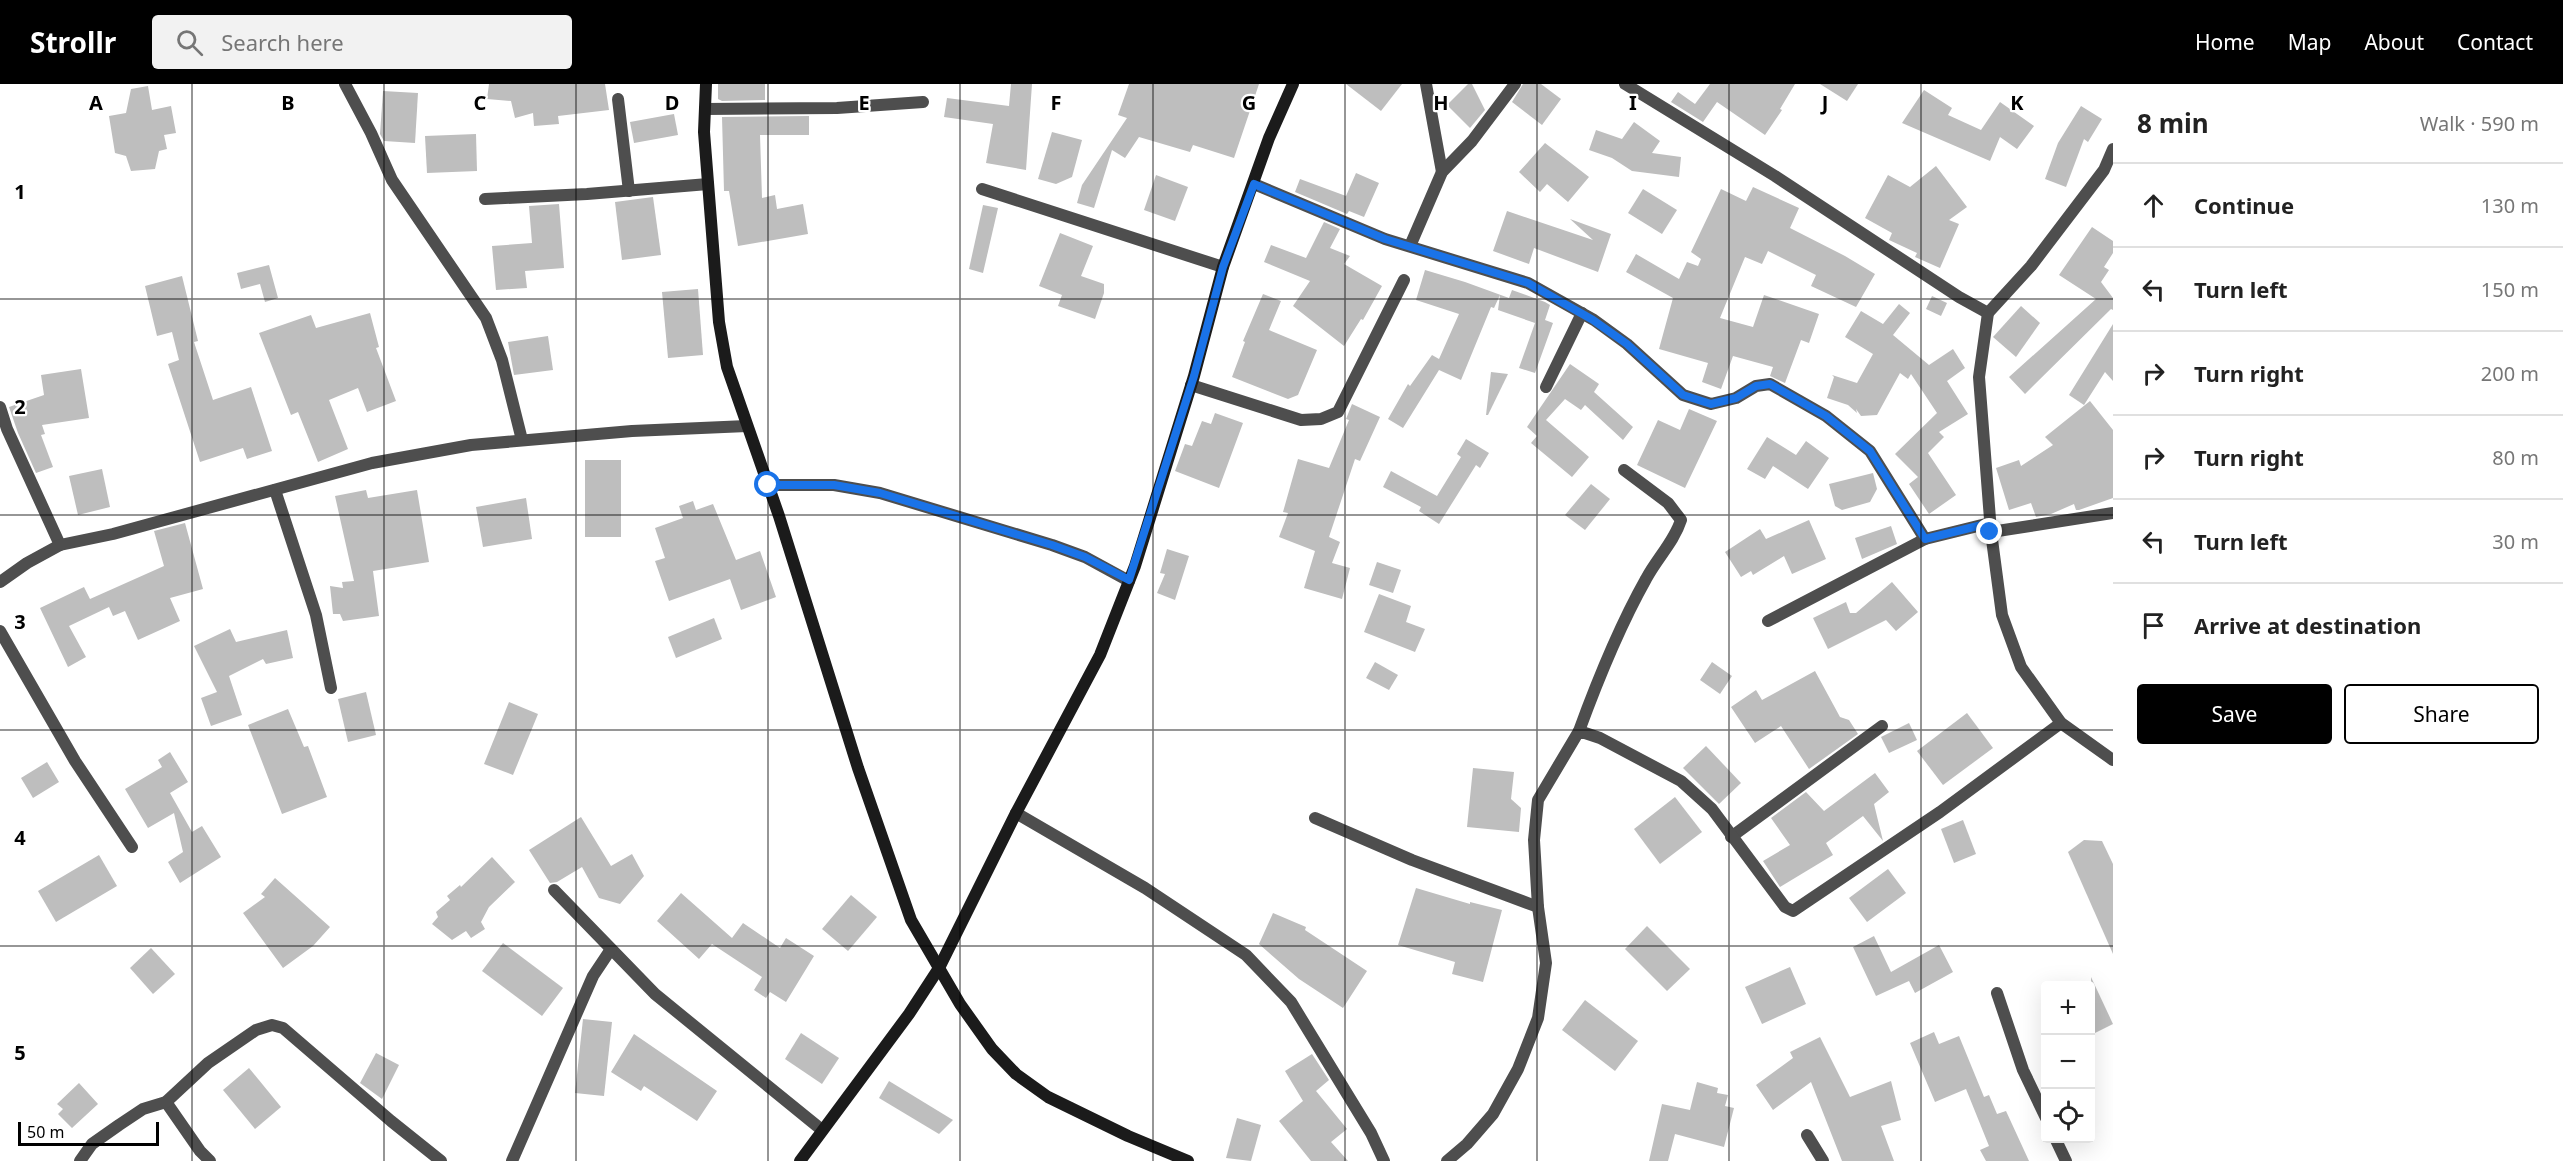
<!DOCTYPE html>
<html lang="en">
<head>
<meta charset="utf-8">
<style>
	:root { --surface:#fff; --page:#f2f2f2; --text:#222; --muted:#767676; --line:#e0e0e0; --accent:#000 }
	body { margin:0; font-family:"Noto Sans",sans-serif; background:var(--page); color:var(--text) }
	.controls { position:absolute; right:18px; bottom:18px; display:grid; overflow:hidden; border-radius:6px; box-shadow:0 6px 24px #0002 }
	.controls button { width:54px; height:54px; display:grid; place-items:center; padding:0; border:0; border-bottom:2px solid var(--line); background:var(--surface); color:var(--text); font:30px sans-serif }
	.scale { position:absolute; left:18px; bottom:15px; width:141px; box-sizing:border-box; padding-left:6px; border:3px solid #000; border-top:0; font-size:16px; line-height:21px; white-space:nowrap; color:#000; -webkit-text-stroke:4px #fff; paint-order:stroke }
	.stop { position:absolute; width:18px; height:18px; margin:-14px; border:4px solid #1a73e8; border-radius:50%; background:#fff }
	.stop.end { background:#1a73e8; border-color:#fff; box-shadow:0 2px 6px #0008 }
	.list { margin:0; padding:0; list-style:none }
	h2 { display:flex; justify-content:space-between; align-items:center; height:78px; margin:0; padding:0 24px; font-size:26px }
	h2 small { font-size:20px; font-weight:400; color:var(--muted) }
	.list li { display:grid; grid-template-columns:39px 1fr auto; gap:18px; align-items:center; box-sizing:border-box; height:84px; padding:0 24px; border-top:2px solid var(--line) }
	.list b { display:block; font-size:22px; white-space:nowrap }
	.list em { font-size:20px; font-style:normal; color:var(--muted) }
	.actions { display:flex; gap:12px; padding:18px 24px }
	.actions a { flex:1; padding:14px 0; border:2px solid var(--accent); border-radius:6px; text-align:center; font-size:21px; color:var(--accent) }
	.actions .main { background:var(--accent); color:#fff }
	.icon { flex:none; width:33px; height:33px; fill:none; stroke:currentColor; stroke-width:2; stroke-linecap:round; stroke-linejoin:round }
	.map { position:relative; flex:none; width:2113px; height:1077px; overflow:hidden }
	header { display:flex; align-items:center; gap:36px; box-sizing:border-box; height:84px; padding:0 30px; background:var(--accent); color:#fff }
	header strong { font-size:28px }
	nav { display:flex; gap:33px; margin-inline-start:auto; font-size:21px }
	.search { width:420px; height:54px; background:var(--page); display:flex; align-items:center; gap:15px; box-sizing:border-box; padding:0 21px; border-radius:6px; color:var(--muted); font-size:22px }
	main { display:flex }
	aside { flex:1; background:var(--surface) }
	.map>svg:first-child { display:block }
	.building { fill:#bebebe }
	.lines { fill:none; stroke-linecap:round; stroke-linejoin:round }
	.street { stroke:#4e4e4e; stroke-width:12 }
	.secondary { stroke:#1b1b1b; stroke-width:12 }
	.route { stroke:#1a73e8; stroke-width:8 }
	.grid { fill:none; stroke:#000; stroke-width:1.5; stroke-opacity:0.55 }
	.grid-label { font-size:20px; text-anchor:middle; font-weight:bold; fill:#000; stroke:#fff; stroke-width:4.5; stroke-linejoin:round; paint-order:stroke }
</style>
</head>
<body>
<header>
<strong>Strollr</strong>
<div class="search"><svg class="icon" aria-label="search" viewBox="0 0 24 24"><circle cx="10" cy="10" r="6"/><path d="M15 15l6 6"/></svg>Search here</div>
<nav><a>Home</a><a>Map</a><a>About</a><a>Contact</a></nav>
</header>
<main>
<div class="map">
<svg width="2113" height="1077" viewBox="0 0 2113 1077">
	<rect width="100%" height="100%" fill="#fff"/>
	<g class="building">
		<polygon points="489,0 605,0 609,26 558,32 559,40 534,42 533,29 515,34 511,17 487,15"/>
		<polygon points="718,0 765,0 765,16 722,17 718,15"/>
		<polygon points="1011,0 1032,0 1026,86 986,79 993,40 944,33 947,14 1009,22"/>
		<polygon points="1129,0 1259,0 1234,74 1193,61 1190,68 1139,53 1125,74 1112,66 1094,124 1077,119 1082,101 1127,34 1118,31"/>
		<polygon points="1346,0 1402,0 1381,27"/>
		<polygon points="1468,0 1472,0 1485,26 1470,44 1447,21"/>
		<polygon points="1523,0 1541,0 1561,15 1542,41 1512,18"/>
		<polygon points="1710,0 1795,0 1780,25 1782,26 1765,51 1717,18 1703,38 1671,18 1678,8 1695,20"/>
		<polygon points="1820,0 1858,0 1847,17"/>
		<polygon points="148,2 152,26 171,22 176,49 164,51 167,65 159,67 155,85 131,87 126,72 115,69 109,32 126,29 131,5"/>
		<polygon points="1924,6 1952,24 1948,31 1981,46 2000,18 2034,42 2017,65 2000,53 1990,77 1902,39"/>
		<polygon points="383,7 418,9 415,59 384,57 380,50"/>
		<polygon points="2081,22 2102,35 2088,58 2084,55 2066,103 2045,95 2058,59"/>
		<polygon points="674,30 678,51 634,59 630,38"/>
		<polygon points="809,32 809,51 760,51 762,114 775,111 777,125 803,120 808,150 738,162 729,107 724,107 722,33"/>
		<polygon points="1634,38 1660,57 1652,69 1681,73 1679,93 1632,87 1612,74 1589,66 1596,46 1622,55"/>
		<polygon points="1052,48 1082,56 1072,93 1056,100 1038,95"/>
		<polygon points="476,50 477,87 427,89 425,52"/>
		<polygon points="1545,59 1589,93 1568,118 1547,100 1540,108 1519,88"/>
		<polygon points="1936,82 1967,123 1949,136 1959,140 1940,184 1915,173 1917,169 1889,156 1892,149 1865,134 1888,91 1910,103"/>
		<polygon points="1356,89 1379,99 1364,133 1349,127 1347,130 1295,108 1300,95 1346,112"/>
		<polygon points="1156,91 1188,103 1175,137 1144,126"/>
		<polygon points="1753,103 1799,124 1790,144 1845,172 1875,190 1856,223 1811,202 1816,191 1768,167 1762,180 1745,173 1720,234 1753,243 1764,211 1819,230 1809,259 1801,256 1785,299 1770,292 1773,283 1733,272 1721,305 1702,298 1708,279 1659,265 1673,214 1626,188 1636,170 1679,195 1687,178 1698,182 1701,175 1691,168 1721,105 1746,117"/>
		<polygon points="1643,105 1677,126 1662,150 1628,129"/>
		<polygon points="653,113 661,171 622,176 615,118"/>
		<polygon points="559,120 564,184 525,187 527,204 496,206 492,162 532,159 529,122"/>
		<polygon points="983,121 998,124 983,189 969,185"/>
		<polygon points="1507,127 1593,156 1570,135 1611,150 1598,188 1534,164 1529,180 1493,167"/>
		<polygon points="1324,138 1340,145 1330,164 1350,172 1344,180 1382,202 1363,236 1361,235 1344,262 1293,222 1310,197 1264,178 1271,161 1306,174"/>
		<polygon points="2092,143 2113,157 2113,169 2104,183 2109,186 2101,198 2113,214 2113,226 2111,225 2025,310 2009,293 2096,215 2059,191"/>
		<polygon points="1060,149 1093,162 1081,192 1104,200 1104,209 1095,235 1058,222 1062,211 1039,202"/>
		<polygon points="269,181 278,214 265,218 260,200 241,205 237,189"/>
		<polygon points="1425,186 1465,198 1509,214 1512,206 1545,218 1550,221 1545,236 1553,239 1535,289 1519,284 1535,239 1498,226 1500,211 1494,224 1491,223 1461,296 1439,286 1403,344 1388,335 1408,300 1410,302 1432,271 1439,275 1459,230 1416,216"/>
		<polygon points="182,192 198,257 194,258 213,316 251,303 272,367 247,375 243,364 200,378 168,280 179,276 172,248 157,252 145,202"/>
		<polygon points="698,205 703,271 668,274 662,208"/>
		<polygon points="1263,210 1281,217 1269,246 1317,266 1298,311 1288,315 1232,293 1245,258 1243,257"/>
		<polygon points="1932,212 1947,219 1941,232 1926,225"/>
		<polygon points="1899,220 1910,229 1893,251 1929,281 1953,265 1965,284 1947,297 1968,330 1939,348 1944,353 1928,369 1956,411 1929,430 1909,400 1918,393 1895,370 1937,329 1911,290 1908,295 1900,289 1877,331 1861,332 1856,325 1857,329 1848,321 1827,314 1834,293 1832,291 1857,299 1873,270 1845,253 1861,227 1883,240"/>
		<polygon points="2021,222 2040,239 2016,273 1993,253"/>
		<polygon points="370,229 379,263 376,264 396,317 367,328 358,304 329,316 348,365 318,378 298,328 291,331 259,249 311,231 316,244"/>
		<polygon points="2113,240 2113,297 2105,288 2084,321 2069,311"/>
		<polygon points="548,252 553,286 514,291 508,258"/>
		<polygon points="1570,280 1599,300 1594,308 1633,343 1623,356 1585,321 1581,326 1565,315 1546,336 1589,373 1572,393 1531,359 1537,352 1527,343"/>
		<polygon points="81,285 89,334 42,341 45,350 41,351 53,383 36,389 18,349 9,323 44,311 41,291"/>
		<polygon points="1491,288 1508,290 1488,331 1486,331"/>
		<polygon points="2090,317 2113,346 2113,414 2079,426 2076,426 2074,420 2051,430 2036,433 2031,419 2009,426 1996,384 2019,376 2021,382 2053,361 2045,353"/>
		<polygon points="1352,320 1380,333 1360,377 1355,375 1329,453 1340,458 1332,479 1350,484 1342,515 1304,504 1315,467 1279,453 1288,429 1283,428 1298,375 1329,384 1349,336 1346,335"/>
		<polygon points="1689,325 1717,337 1685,404 1637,381 1658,336 1680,346"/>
		<polygon points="1215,329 1243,339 1219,404 1175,387 1185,360 1192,362 1202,337 1211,340"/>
		<polygon points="1767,353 1796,371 1806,357 1829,374 1808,405 1773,382 1765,395 1747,385"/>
		<polygon points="1466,355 1489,369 1480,384 1476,381 1439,440 1419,427 1421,423 1383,403 1391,387 1437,412 1461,373 1457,370"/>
		<rect x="585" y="376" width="36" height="77"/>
		<polygon points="102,385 110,423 78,431 69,392"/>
		<polygon points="1873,389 1877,405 1870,418 1842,426 1835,422 1829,400"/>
		<polygon points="1591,400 1610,415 1585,446 1565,431"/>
		<polygon points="366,406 368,414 417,406 429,478 373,487 379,532 343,537 340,530 333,530 330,502 343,504 342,498 354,497 335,412"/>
		<polygon points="526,414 532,455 483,463 476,423"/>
		<polygon points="693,417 696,426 713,420 736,476 760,467 776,513 741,526 730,495 669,517 655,477 665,474 655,444 683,434 679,422"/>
		<polygon points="1809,436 1826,475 1792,490 1784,472 1753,491 1751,487 1741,493 1725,468 1760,445 1766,455"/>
		<polygon points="185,439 203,505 170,514 180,537 138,556 125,527 113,532 109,523 69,542 86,573 68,583 40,524 84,503 90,515 164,482 154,447"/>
		<polygon points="1891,442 1897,460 1862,475 1855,454"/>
		<polygon points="1167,465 1189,472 1175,516 1157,509 1165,490 1160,489"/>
		<polygon points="1377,478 1401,486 1393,509 1369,501"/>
		<polygon points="1892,498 1918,528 1896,547 1886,536 1828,565 1813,534 1846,518 1850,529 1856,529"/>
		<polygon points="1379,510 1411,522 1406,538 1425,545 1415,568 1364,548"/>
		<polygon points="714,534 722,555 676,574 668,553"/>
		<polygon points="230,545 236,558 287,546 293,574 266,580 263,575 229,592 242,631 211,642 201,614 217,608 194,562"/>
		<polygon points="1375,578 1398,591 1389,606 1366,594"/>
		<polygon points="1712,578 1732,592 1720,610 1700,596"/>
		<polygon points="1815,587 1840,633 1849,636 1858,650 1809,685 1781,642 1755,659 1731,623 1756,606 1762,616"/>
		<polygon points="366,608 376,651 348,658 338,615"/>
		<polygon points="509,618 538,630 513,691 484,680"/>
		<polygon points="288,625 304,663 308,662 327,713 282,730 248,641"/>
		<polygon points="1967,629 1993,664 1943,701 1917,667"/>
		<polygon points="1909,639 1917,656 1889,669 1881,653"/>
		<polygon points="1706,662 1741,699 1719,720 1683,684"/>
		<polygon points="170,668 188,698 170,709 192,748 202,742 221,773 180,799 168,778 183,768 174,729 148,744 125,705 162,683 158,676"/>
		<polygon points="47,678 59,698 33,714 21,694"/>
		<polygon points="1473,684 1514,688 1511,715 1521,724 1519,748 1467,743"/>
		<polygon points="1875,689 1889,708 1874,720 1883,757 1863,732 1826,759 1833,771 1780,803 1763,777 1790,761 1771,734 1806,708 1824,727"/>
		<polygon points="1675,713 1702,748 1660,780 1634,745"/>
		<polygon points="581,733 611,782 632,770 644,792 620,820 599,814 582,783 557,798 550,799 529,766"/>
		<polygon points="1963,736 1976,770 1954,779 1941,745"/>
		<polygon points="2084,756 2102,757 2113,780 2113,870 2068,768"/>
		<polygon points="99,771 117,802 56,838 38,807"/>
		<polygon points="492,773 515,798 489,823 481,838 485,845 471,854 466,847 452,856 432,840 438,833 436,828 450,816 447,812 460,801 461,803"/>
		<polygon points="1888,785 1906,809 1867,838 1849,814"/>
		<polygon points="275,794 330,843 313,862 283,884 243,829 265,813 261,810"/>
		<polygon points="1416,804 1470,820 1470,818 1502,826 1483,898 1452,890 1455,878 1398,861"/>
		<polygon points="681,809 732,854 743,839 780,864 786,854 814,872 786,918 770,908 766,914 754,906 762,893 712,860 699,875 657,837"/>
		<polygon points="851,811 877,833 848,867 822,845"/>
		<polygon points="1273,829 1306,843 1305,846 1367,887 1343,924 1299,895 1259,860"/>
		<polygon points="1647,842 1690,885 1667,907 1625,865"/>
		<polygon points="1874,852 1891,888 1939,861 1953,888 1915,909 1909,897 1876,912 1853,863"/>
		<polygon points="503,859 563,904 542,932 482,887"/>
		<polygon points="151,864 175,890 153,910 130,884"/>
		<polygon points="1790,883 1806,920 1762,940 1745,903"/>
		<polygon points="2091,893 2113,940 2091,951"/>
		<polygon points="1585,916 1638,957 1615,987 1562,946"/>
		<polygon points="583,935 612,938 604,1012 575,1009"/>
		<polygon points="1934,948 1939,960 1959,952 1984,1013 1989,1011 1997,1030 2006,1027 2029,1077 1986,1077 1980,1066 1989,1062 1966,1005 1935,1018 1910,959"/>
		<polygon points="801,949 839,974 822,1000 785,975"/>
		<polygon points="634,950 717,1007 697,1037 644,1002 641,1007 611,988"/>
		<polygon points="1820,953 1850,1013 1891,997 1901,1036 1881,1042 1894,1077 1842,1077 1811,998 1773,1026 1756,1001 1793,974 1790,968"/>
		<polygon points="376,969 399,981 382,1015 360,999"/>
		<polygon points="1312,970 1329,996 1316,1007 1347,1045 1331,1058 1348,1077 1311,1077 1279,1037 1303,1017 1285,987"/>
		<polygon points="249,984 281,1023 255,1045 223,1006"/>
		<polygon points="889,997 953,1036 939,1050 879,1014"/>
		<polygon points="1697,998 1718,1004 1717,1009 1728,1011 1725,1022 1734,1024 1724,1063 1675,1050 1668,1077 1649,1077 1662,1020 1690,1026"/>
		<polygon points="79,999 98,1020 72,1044 58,1030 63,1025 57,1020"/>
		<polygon points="1237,1034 1261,1041 1251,1077 1226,1074"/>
	</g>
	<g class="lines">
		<g class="street">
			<polyline points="345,0 371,49 392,96 486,234 502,276 522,356"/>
			<polyline points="1426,0 1442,88"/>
			<polyline points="1625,0 1775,92 1959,213 1988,229"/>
			<polyline points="618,15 629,107"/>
			<polyline points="705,25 837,24 923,18"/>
			<polyline points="2113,65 2104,86 2031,182 1988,229 1979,293 1991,448 2002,531 2021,583 2061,639 2113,676"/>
			<polyline points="1254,100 1385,155 1528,199 1594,236 1627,260 1683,311 1711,320 1736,314 1756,302 1770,300 1826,332 1870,367 1925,455"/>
			<polyline points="982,105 1223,183"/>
			<polyline points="485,115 587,110 708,100"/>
			<polyline points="1410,162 1442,88 1472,57 1515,0"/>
			<polyline points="1191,301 1301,336 1321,335 1338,328 1404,196"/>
			<polyline points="1546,303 1582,229"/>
			<polyline points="0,323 7,345 60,461"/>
			<polyline points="768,401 834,401 880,409 1052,461 1085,473 1129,497"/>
			<polyline points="275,406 316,531 331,604"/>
			<polyline points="1991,448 2113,429"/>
			<polyline points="0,498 27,479 60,461 113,450 372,379 471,361 632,347 747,342"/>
			<polyline points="1768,537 1925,455 1990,439"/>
			<polyline points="0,547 75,677 132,763"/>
			<path d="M1579,647C1598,595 1619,543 1646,495C1657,474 1674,458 1681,436L1668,419L1624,386"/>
			<polyline points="1016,729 1145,804 1246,871 1291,918 1371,1049 1384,1077"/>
			<polyline points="1315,734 1412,776 1538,823"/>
			<polyline points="1731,753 1882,642"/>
			<polyline points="554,806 655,910 822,1046"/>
			<polyline points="1997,909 2023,986 2046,1034"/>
			<polyline points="166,1018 200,1067 210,1077"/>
			<polyline points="1807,1051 1823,1077"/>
			<polyline points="2055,1054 2066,1077"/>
			<polyline points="80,1077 92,1060 119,1041 143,1025 166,1018 208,979 256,946 272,941 283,944 391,1037 441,1077"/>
			<polyline points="512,1077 593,892 611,865"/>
			<polyline points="1447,1077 1467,1060 1493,1030 1518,985 1538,934 1546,879 1538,823 1534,756 1538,716 1579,647 1600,654 1681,697 1712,725 1785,823 1793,827 1940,728 2061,639"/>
		</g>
		<g class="secondary">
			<polyline points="706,0 704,48 719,238 727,283 779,432 858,684 911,836 960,920 992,965 1016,990 1048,1013 1128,1052 1188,1077"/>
			<polyline points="800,1077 909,930 939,884 1016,729 1100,571 1135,482 1194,292 1223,183 1269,54 1293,0"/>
		</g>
	</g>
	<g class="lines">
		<polyline class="route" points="768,401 834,401 880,409 1052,461 1085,473 1129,496 1194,292 1223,183 1254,100 1385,155 1528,199 1593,236 1627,260 1683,311 1711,320 1736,314 1756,302 1770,300 1826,332 1870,367 1925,455 1990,439 1990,448"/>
	</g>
	<path class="grid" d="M192,0V1077M384,0V1077M576,0V1077M768,0V1077M960,0V1077M1153,0V1077M1345,0V1077M1537,0V1077M1729,0V1077M1921,0V1077M0,215H2113M0,431H2113M0,646H2113M0,862H2113"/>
	<g class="grid-label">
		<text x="96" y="26">A</text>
		<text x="288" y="26">B</text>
		<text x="480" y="26">C</text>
		<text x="672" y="26">D</text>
		<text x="864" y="26">E</text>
		<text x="1056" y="26">F</text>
		<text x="1249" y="26">G</text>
		<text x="1441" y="26">H</text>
		<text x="1633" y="26">I</text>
		<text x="1825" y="26">J</text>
		<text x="2017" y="26">K</text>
		<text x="20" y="115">1</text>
		<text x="20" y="330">2</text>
		<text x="20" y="545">3</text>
		<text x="20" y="761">4</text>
		<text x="20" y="976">5</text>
	</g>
</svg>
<div class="controls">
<button>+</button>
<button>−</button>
<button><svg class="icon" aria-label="locate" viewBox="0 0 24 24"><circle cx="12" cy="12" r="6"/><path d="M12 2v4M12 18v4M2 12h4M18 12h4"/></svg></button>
</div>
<div class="scale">50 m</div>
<div class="stop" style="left:768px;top:401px"></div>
<div class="stop end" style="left:1990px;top:448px"></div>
</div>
<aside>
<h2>8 min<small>Walk · 590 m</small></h2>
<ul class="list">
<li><svg class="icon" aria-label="ahead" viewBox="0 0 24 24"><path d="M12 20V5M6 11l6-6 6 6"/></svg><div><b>Continue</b></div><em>130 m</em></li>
<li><svg class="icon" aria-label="left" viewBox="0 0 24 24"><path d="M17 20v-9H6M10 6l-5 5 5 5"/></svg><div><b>Turn left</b></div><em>150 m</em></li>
<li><svg class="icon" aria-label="right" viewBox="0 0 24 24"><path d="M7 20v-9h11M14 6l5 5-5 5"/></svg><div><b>Turn right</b></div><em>200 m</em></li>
<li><svg class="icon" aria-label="right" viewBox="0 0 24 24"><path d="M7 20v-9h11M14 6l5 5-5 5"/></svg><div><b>Turn right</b></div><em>80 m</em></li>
<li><svg class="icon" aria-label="left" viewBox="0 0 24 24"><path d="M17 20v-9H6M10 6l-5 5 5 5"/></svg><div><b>Turn left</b></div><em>30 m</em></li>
<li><svg class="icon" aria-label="arrive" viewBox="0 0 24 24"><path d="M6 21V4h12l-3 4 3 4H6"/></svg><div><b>Arrive at destination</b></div></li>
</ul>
<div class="actions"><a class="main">Save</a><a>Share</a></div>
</aside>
</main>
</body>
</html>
